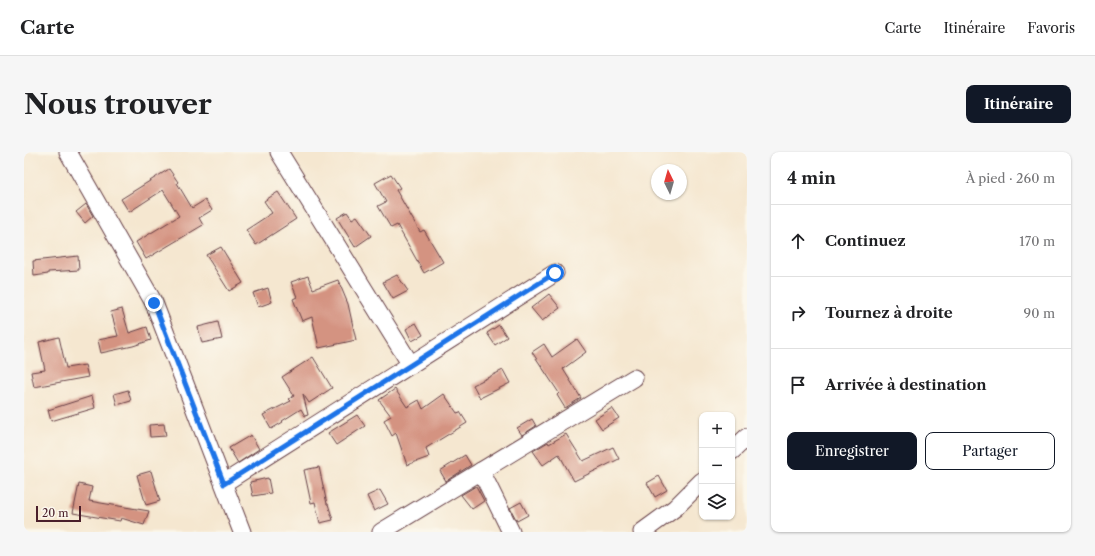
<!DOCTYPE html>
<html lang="fr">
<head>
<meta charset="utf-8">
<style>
	:root { --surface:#fff; --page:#f6f6f6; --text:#202124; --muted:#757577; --line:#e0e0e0; --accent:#111827 }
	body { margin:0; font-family:"Libre Caslon Text",serif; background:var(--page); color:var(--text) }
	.controls { position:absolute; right:12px; bottom:12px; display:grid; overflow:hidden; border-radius:8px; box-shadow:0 1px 3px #0004 }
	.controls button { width:36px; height:36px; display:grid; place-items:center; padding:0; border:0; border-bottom:1px solid var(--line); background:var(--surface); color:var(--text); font:20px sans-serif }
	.compass { position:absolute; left:627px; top:12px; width:36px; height:36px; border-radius:50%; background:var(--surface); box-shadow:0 1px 3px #0004; rotate:355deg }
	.scale { position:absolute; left:12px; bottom:10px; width:45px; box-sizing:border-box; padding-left:4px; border:2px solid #4a1f2b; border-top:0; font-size:11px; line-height:14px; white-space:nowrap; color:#4a1f2b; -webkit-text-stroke:3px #fbf7ec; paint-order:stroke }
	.stop { position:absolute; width:12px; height:12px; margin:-9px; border:3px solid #1a73e8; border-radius:50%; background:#fff }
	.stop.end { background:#1a73e8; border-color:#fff; box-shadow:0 1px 4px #0008 }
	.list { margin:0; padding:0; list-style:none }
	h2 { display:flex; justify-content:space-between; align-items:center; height:52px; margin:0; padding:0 16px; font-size:17px }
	h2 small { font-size:13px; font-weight:400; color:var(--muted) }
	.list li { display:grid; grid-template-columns:26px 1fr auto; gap:12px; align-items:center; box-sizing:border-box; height:72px; padding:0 16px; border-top:1px solid var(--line) }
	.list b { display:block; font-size:15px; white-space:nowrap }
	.list em { font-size:13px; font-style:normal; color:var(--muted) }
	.actions { display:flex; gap:8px; padding:12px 16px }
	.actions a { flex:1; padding:9px 0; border:1px solid var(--accent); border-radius:8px; text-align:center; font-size:14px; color:var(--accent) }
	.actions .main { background:var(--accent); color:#fff }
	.icon { flex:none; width:22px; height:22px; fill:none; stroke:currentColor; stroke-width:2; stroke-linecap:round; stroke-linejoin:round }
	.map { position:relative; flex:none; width:723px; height:380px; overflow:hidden; border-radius:8px }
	header { display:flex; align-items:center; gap:24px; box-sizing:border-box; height:56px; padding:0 20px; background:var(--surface); border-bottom:1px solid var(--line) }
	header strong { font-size:19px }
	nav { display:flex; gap:22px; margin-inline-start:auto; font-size:14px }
	.intro { display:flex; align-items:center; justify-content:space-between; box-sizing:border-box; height:96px; padding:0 24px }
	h1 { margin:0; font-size:28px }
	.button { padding:10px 18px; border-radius:8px; background:var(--accent); color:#fff; font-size:14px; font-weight:700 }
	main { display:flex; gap:24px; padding:0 24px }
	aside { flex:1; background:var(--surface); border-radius:8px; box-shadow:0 1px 3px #0004 }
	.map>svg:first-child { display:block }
	.building { fill:#d49381 }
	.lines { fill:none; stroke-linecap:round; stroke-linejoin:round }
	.street-casing { stroke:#643d44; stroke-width:19 }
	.street { stroke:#fff; stroke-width:17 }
	.route { stroke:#1a73e8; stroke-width:5 }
</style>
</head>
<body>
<header>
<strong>Carte</strong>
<nav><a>Carte</a><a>Itinéraire</a><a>Favoris</a></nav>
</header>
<div class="intro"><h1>Nous trouver</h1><a class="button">Itinéraire</a></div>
<main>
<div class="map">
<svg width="723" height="380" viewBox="0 0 723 380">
	<rect width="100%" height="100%" fill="#fbf7ec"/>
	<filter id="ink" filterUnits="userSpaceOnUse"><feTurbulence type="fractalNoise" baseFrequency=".025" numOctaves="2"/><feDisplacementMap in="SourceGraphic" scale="8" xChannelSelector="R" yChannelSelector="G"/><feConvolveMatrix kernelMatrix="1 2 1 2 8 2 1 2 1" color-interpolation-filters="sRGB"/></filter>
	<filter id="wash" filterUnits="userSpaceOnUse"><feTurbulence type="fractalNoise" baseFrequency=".012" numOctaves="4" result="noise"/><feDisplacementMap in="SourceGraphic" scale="16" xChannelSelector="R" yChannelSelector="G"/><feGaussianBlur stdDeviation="0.9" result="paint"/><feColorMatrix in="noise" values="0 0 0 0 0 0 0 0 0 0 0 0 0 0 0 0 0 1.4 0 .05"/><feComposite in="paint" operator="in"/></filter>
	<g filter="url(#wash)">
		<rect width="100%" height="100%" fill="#f5e7d0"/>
		<g id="blocks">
			<g class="building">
				<polygon points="145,17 154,30 153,31 168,56 181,48 188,58 175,66 179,73 122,107 112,90 155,64 139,38 105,60 97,47"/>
				<polygon points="367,22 376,36 372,38 396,80 400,78 419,110 400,121 373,73 367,76 354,54 362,50 351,31"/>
				<polygon points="254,40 272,67 232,93 222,78 248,61 240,49"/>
				<polygon points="62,52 69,64 61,71 52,60"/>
				<polygon points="323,60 328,67 333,64 347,84 331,95 313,66"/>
				<polygon points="197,95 219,131 205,139 182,103"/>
				<polygon points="54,104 55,118 24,120 24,122 10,124 9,109"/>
				<polygon points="373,123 384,139 369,147 359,130"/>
				<polygon points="284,124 289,137 314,128 324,152 332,188 295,196 288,165 278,169 269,147 273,145 267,130"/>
				<polygon points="244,136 248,150 234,155 229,141"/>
				<polygon points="525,142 536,156 518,169 507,156"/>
				<polygon points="98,157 105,181 123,175 127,188 109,194 77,201 74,188 94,184 87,160"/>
				<polygon points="194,170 198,187 178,191 174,175"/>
				<polygon points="392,171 399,183 388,189 382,177"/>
				<polygon points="475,173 483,185 471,193 463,181"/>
				<polygon points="35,185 42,216 61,213 64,225 10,235 7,220 21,218 15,190"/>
				<polygon points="553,187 562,200 539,217 557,246 541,256 533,243 535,241 508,200 520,192 528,205"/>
				<polygon points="289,205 308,236 285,251 279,242 284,263 281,264 277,257 258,269 259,270 247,277 239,263 267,249 265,247 270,244 258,225"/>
				<polygon points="479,218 486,231 456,246 449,233"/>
				<polygon points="371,237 383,255 395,248 399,257 420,242 433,261 436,260 443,271 402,296 405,305 383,313 372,281 368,284 360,268 367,264 355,248"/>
				<polygon points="104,238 107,249 93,253 90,242"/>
				<polygon points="68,244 71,256 27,269 24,258"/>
				<polygon points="588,256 595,266 578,277 571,267"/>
				<polygon points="333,263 341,274 312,293 304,281"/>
				<polygon points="508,267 512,274 498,283 493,276"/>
				<polygon points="140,272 142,284 126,285 125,273"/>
				<polygon points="542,282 559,309 589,295 595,307 550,329 535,302 519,313 509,299 524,290 525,292"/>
				<polygon points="227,283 235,297 214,311 205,296"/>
				<polygon points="441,303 447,313 422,329 416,319"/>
				<polygon points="295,315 303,352 304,352 309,368 296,371 291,350 287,351 280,318"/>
				<polygon points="127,319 136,349 122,353 113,323"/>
				<polygon points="635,324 643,338 631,345 623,331"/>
				<polygon points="244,326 247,341 229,344 226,330"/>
				<polygon points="55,332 68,335 65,349 125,359 120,373 97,366 96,369 49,361"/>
				<polygon points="452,334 460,349 448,357 437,343"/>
				<polygon points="356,338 364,352 350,359 343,344"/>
				<polygon points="497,350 504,363 493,369 486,356"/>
			</g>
		</g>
	</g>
	<g filter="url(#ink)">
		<use href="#blocks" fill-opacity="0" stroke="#643d44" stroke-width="1"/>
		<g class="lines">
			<defs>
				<g id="street">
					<polyline points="44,0 130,151 218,380"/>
					<polyline points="255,0 387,213"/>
					<polyline points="708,299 723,285"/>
					<polyline points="457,319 487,380"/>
					<polyline points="200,331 531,121"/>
					<polyline points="357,380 610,226"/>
					<polyline points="618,380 651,356 678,329"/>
				</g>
			</defs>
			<use href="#street" class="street-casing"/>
			<use href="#street" class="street"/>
		</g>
	</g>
	<g class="lines" filter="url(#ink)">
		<polyline class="route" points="130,151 200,332 531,121"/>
	</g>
</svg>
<div class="controls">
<button>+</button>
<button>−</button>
<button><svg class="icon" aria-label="layers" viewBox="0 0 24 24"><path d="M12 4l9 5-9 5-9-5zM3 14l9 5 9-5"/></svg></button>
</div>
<svg class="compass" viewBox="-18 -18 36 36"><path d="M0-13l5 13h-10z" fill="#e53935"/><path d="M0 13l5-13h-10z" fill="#757577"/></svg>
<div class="scale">20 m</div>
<div class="stop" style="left:531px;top:121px"></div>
<div class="stop end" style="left:130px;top:151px"></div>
</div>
<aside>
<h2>4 min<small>À pied · 260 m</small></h2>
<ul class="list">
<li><svg class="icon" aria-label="ahead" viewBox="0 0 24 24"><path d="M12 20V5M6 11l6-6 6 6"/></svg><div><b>Continuez</b></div><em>170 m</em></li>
<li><svg class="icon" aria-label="right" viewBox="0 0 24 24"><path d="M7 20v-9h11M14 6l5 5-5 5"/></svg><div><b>Tournez à droite</b></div><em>90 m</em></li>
<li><svg class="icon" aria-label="arrive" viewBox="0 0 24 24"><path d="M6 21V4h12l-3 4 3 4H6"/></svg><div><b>Arrivée à destination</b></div></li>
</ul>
<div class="actions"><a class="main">Enregistrer</a><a>Partager</a></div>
</aside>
</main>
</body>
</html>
